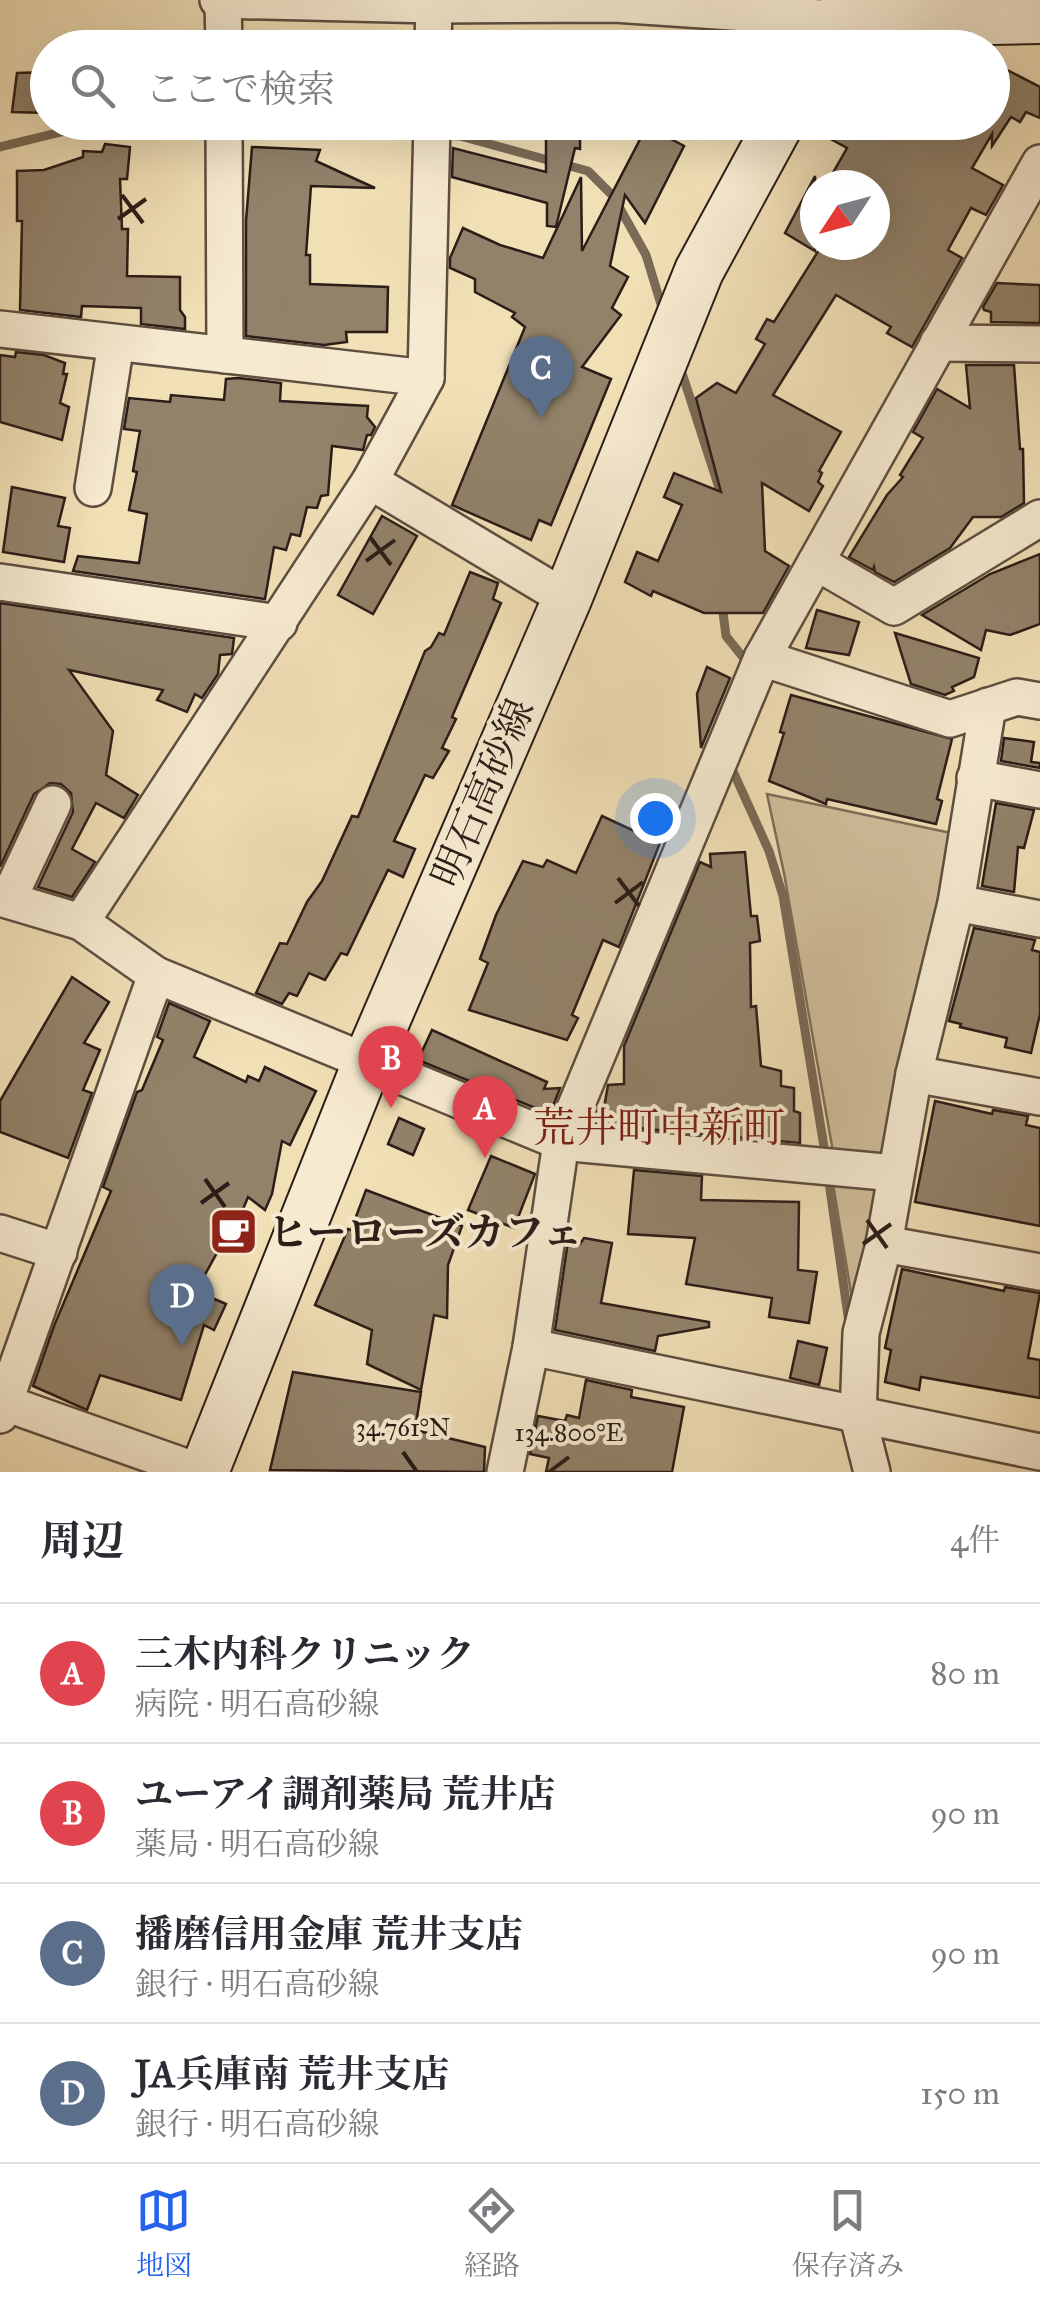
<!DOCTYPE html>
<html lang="ja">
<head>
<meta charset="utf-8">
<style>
	:root { --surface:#fff; --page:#f2f2f3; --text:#2b2b33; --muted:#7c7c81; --line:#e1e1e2; --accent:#2563eb }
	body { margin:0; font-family:"IM FELL Great Primer","Noto Serif JP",serif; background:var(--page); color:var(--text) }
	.compass { position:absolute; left:800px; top:170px; width:90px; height:90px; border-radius:50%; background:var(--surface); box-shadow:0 10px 40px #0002; rotate:234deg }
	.you { position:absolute; left:655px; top:818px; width:35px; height:35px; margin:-25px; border:8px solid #fff; border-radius:50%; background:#1a73e8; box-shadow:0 0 0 15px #1a73e833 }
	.badge { display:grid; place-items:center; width:65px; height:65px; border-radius:50%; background:var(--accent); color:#fff; font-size:32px; font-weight:700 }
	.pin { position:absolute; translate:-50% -82px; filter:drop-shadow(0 2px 5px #0008) }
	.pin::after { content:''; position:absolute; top:52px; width:35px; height:30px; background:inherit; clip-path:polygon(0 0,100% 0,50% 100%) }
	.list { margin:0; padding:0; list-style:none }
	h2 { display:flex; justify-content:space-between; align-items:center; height:130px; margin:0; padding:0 40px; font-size:42px }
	h2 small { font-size:32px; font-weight:400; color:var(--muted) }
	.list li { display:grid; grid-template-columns:65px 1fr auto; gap:30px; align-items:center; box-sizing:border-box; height:140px; padding:0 40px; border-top:2px solid var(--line) }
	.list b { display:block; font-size:38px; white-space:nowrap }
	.list p { margin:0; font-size:32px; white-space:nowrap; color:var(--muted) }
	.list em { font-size:32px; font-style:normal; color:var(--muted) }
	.icon { flex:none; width:55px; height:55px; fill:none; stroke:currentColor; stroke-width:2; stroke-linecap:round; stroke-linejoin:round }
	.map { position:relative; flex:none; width:1040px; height:1472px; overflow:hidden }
	.search { position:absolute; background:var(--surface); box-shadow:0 10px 40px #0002; left:30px; right:30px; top:30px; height:110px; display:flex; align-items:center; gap:25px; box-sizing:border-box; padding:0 35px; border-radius:55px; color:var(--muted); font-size:38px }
	.sheet { height:690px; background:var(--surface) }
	nav { display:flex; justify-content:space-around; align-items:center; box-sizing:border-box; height:140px; border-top:2px solid var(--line); background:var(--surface); font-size:28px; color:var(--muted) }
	nav a { display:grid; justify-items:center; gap:5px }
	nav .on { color:var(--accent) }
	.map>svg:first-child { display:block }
	.green { fill:#d0be9b; stroke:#7e6e5a; stroke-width:2.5 }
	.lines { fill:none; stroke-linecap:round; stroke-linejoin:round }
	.stream { stroke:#7a6a56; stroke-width:9 }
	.building { fill:#92826a; stroke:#2c1d18; stroke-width:2.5 }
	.street-casing { stroke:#5d4e40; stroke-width:40 }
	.secondary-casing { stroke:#2c1d18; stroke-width:52 }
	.street { stroke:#f6ead0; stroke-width:35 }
	.secondary { stroke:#f6ead0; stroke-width:48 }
	.ticks { fill:none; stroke:#2c1d18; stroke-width:4 }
	.labels { text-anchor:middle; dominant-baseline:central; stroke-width:8; stroke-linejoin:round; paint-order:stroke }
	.street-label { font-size:40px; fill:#2c1d18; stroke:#f6ead0 }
	.poi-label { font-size:40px; font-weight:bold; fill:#2c1d18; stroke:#f6ead0; text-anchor:start }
	.neighbourhood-label { font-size:42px; fill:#7a1f14; stroke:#f6ead0 }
	.ticks-label { font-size:25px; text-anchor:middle; fill:#2c1d18; stroke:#f6ead0; stroke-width:8; stroke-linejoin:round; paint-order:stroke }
</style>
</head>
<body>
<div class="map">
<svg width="1040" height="1472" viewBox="0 0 1040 1472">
	<rect width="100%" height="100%" fill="#f1dfb6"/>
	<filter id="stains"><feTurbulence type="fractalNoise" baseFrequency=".002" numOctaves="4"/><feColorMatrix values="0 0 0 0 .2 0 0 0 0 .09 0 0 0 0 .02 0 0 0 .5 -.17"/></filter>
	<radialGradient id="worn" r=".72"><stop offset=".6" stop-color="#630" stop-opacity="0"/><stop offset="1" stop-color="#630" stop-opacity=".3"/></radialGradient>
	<g class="green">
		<polygon points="767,794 951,833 890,1154 869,1157 833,1152 784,873"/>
		<polygon points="832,1178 884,1182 852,1299"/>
	</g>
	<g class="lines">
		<g class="stream">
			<polyline points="234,122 422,133"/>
			<polyline points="438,135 460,136 588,171 613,196 646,255 664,314"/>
			<polyline points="0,147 102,122"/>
			<polyline points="680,367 723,500"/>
			<polyline points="722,605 726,636 750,666"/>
			<polyline points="734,764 732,769 769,851 783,896 826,1159"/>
			<polyline points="828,1175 849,1323"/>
		</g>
	</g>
	<g class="building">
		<polygon points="992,62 1040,87 1040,118 1026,112 1020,122 1011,117 992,146 992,134 972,168 1003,185 986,215 971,208 948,250 962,258 912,347 887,333 891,327 836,295 773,395 841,432 819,471 822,473 818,482 823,486 809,511 762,483 765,551 789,566 763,613 704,613 653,591 651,596 625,582 637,552 658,561 682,505 664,497 674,473 721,492 696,398 717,383 736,393 765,344 756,339 767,319 774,322 822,245 875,245 875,185 826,185 847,148 807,126 807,122 992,122"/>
		<polygon points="48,72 48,113 12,112 17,73"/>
		<polygon points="546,122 580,122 580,149 575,148 556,227 547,226 547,203 452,177 453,148 546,172"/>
		<polygon points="647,126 684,146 645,223 625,195 610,266 628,277 612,308 621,315 582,367 611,379 551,525 539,520 531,540 452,505 525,327 512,317 515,313 475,292 475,279 450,268 450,258 463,228 500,245 543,258 581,177 582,251"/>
		<polygon points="105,144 130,147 127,179 120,179 122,229 128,229 127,276 180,277 180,310 185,317 185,329 141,324 141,308 82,306 81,317 20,310 22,221 17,221 17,171 44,170 83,157 83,151 102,152"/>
		<polygon points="252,147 320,150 316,161 375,188 311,186 306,255 310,255 310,284 388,287 387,332 346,332 347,342 324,345 246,336 246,221"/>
		<polygon points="815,176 815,251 785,233"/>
		<polygon points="997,283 1040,285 1040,323 991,322 991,312 984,310 983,307"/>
		<polygon points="16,352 44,355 65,363 63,374 67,374 60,403 69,407 62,440 0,422 0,355 15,357"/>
		<polygon points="966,365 1014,365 1020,449 1023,449 1024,503 1001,517 973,517 950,548 894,582 875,572 874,567 873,570 849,557 887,495 903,477 900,475 923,438 913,432 937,389 970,408"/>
		<polygon points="238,378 281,383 280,401 368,406 367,417 375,427 371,435 367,435 363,450 332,446 328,495 321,496 317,508 307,507 300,536 291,534 286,550 274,547 265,599 73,571 78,556 139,563 147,514 129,510 137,472 133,471 140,431 124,429 129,398 170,402 171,395 224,400 226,379"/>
		<polygon points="12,487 65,498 58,526 70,528 64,562 3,552"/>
		<polygon points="382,516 417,536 373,614 338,595"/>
		<polygon points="1040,554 1040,624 1010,635 986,630 981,650 922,615 990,574"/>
		<polygon points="470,572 498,583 493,599 501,603 452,717 456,719 442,748 449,751 433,778 425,775 394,841 415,849 403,877 388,870 347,955 341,953 325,980 309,973 297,996 289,993 282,1004 256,993 280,943 287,944 307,902 322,881 352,816 358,817 425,651 431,647 439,633 444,635"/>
		<polygon points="0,603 234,638 232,654 220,655 218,674 202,698 195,694 187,712 157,700 163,690 69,670 113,731 106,775 138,795 124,818 96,803 72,849 95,862 72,897 38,887 73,812 71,793 61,784 50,783 34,794 0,867"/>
		<polygon points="817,610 859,622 849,655 806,648"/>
		<polygon points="895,633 979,658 974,677 952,687 954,691 945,695 911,684"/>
		<polygon points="707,667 730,678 701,748 697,694"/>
		<polygon points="791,695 952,739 937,799 942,801 936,824 827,799 826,804 769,781 784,733 780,732"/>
		<polygon points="1004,738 1034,742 1031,762 1040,763 1040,768 1001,761"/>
		<polygon points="996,803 1034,810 1024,848 1018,847 1014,892 982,886"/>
		<polygon points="602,816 660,843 619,947 603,940 572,1015 578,1018 567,1040 469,1010 488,963 480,959 496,915 523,861 543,867 547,860 576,873"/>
		<polygon points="745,852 751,916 757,916 760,941 750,943 751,1007 756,1006 761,1066 781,1071 781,1086 794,1088 794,1111 800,1113 800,1143 593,1124 599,1106 604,1108 608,1085 624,1084 624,1046 700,862 711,867 710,854"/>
		<polygon points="974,928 1035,940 1032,950 1040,952 1040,1014 1031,1053 1005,1047 1007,1038 960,1027 961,1024 949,1021"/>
		<polygon points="72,977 109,1002 84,1043 100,1050 83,1090 92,1093 68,1158 0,1132 0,1101"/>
		<polygon points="169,1003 210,1021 194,1057 246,1082 248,1076 259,1081 265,1067 316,1091 290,1145 282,1141 272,1194 265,1210 248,1197 225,1253 218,1251 196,1291 226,1304 214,1330 204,1325 181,1400 100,1375 87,1410 33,1386 54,1326 111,1191 103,1187 137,1092 142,1090 163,1040 157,1037"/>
		<polygon points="432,1030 547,1082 544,1089 560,1088 550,1114 418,1060"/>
		<polygon points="935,1101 992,1114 993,1110 1028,1116 1026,1125 1040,1128 1040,1226 915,1202"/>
		<polygon points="399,1118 424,1129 413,1155 388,1144"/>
		<polygon points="491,1156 535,1174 514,1228 468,1210"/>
		<polygon points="634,1170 702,1176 701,1200 799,1202 798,1270 817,1272 809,1323 769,1317 772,1298 686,1284 695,1238 628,1234"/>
		<polygon points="366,1190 462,1226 448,1265 447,1318 434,1315 421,1390 367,1364 372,1330 315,1305 348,1229 351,1230"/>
		<polygon points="584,1238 612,1243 601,1303 709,1322 709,1327 658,1336 655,1351 555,1330 568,1241 580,1244"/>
		<polygon points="902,1269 1004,1291 1005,1287 1040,1293 1028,1358 1040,1360 1040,1398 921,1377 919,1390 885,1382 891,1350 885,1348"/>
		<polygon points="798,1341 827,1348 819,1385 790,1378"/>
		<polygon points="293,1372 421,1392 415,1430 485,1447 484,1472 270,1470"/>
		<polygon points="586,1380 632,1390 631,1397 684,1407 672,1472 546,1472 549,1458 530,1454 538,1416 565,1421 567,1415 579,1418"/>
	</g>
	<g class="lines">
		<defs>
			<g id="street">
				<polyline points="218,0 434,5 614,4 836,19"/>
				<polyline points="223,0 224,48"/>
				<polyline points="433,48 434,0"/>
				<polyline points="224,122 225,355"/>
				<polyline points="0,329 426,378 432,122"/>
				<polyline points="938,343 1040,344"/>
				<polyline points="370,481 567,599"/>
				<polyline points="93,488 116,343"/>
				<polyline points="816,562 894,607 1040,518"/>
				<polyline points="0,582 279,623"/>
				<polyline points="762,658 950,719 1017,697 1040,701"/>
				<polyline points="975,778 1040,790"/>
				<polyline points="0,898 81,922 156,975"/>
				<polyline points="8,900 53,804"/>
				<polyline points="956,903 1040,919"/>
				<polyline points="81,922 370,481 426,378"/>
				<polyline points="914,1074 1040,1097"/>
				<polyline points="0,1233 59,1252"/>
				<polyline points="884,1244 1040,1272"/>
				<polyline points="531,1347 1040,1452"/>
				<polyline points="5,1403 200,1472"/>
				<polyline points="0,1415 156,975 561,1142 895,1173"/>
				<polyline points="505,1472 531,1347 561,1142 762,658 1040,163"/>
				<polyline points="872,1472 858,1417 861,1333 884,1244 914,1074 956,903 988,706"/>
			</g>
			<g id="secondary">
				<polyline points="836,19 894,22 1040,19"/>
				<polyline points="204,1472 367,1063 567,599 699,271 780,122"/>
			</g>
		</defs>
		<use href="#street" class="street-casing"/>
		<use href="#secondary" class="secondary-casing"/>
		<use href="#street" class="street"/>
		<use href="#secondary" class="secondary"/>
	</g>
	<path class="ticks" d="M122,195L143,223M118,219L146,199M370,537L391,565M366,561L395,540M618,878L639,906M615,903L643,882M205,1179L225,1207M201,1203L229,1183M867,1220L887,1248M863,1244L891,1224M403,1452L417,1472M549,1472L569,1457"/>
	<defs>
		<symbol id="cafe-square" viewBox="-11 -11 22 22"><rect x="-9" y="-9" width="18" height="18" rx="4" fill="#8f2418" stroke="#f6ead0"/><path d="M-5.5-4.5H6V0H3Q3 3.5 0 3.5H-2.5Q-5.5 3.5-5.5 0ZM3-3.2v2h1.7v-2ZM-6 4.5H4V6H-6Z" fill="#fff"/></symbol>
	</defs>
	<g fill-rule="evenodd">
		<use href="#cafe-square" x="206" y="1204" width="55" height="55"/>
	</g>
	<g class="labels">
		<g class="street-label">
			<text transform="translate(483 793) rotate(-67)">明石高砂線</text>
		</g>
		<g class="poi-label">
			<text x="268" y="1232">ヒーローズカフェ</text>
		</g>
		<g class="neighbourhood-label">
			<text x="659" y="1128">荒井町中新町</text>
		</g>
	</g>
	<g class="ticks-label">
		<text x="403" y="1436">34.761°N</text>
		<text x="569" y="1441">134.800°E</text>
	</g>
	<rect width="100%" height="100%" filter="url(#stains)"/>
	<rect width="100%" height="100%" fill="url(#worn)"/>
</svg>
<svg class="compass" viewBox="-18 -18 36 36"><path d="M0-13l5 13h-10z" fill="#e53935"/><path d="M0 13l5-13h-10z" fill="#7c7c81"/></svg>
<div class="you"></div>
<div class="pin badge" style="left:485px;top:1158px;background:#e0444e">A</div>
<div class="pin badge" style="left:391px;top:1108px;background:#e0444e">B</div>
<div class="pin badge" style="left:541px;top:418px;background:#5c6f8a">C</div>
<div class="pin badge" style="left:182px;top:1346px;background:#5c6f8a">D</div>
<div class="search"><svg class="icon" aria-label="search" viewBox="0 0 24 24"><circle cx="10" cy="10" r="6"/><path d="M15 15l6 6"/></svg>ここで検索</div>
</div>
<section class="sheet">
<h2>周辺<small>4件</small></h2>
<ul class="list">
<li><span class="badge" style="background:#e0444e">A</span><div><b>三木内科クリニック</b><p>病院 · 明石高砂線</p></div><em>80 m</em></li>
<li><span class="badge" style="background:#e0444e">B</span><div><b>ユーアイ調剤薬局 荒井店</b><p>薬局 · 明石高砂線</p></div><em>90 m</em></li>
<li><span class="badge" style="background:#5c6f8a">C</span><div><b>播磨信用金庫 荒井支店</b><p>銀行 · 明石高砂線</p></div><em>90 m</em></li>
<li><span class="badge" style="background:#5c6f8a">D</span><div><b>JA兵庫南 荒井支店</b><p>銀行 · 明石高砂線</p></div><em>150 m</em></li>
</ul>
</section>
<nav>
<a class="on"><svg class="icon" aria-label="map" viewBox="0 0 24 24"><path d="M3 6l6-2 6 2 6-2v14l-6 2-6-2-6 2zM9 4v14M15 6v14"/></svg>地図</a>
<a><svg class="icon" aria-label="directions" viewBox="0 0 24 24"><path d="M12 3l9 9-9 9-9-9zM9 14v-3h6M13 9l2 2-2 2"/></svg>経路</a>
<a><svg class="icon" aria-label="saved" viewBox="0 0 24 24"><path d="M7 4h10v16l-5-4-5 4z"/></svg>保存済み</a>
</nav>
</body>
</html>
